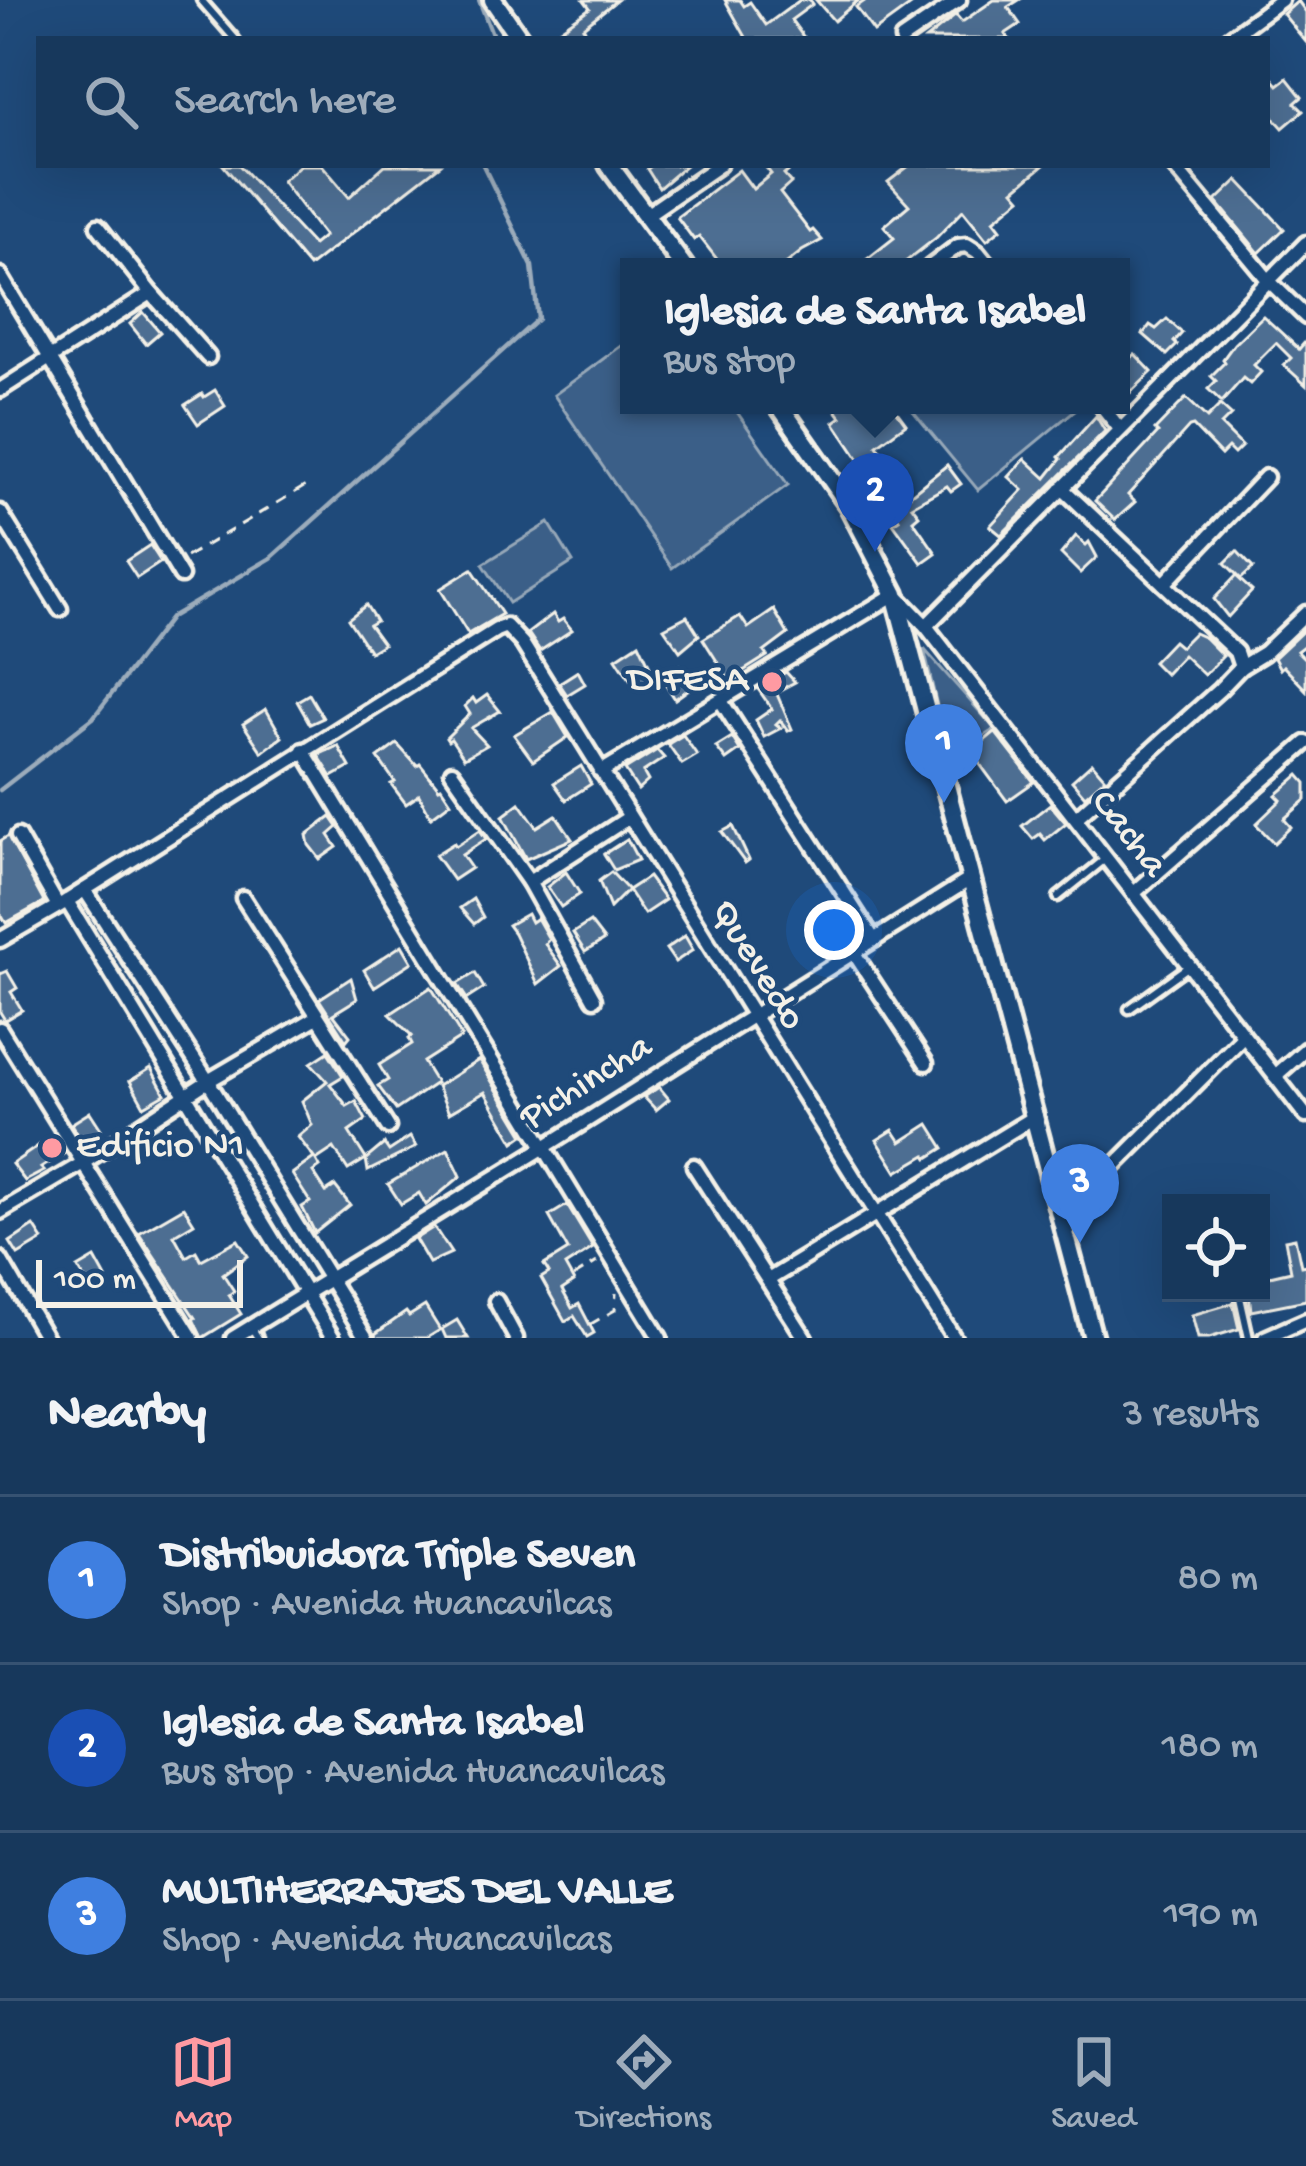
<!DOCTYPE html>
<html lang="en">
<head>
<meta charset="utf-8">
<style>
	:root { --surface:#17385c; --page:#203f62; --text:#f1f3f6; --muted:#9eacbb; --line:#365272; --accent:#ff9aa2 }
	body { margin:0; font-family:"Gochi Hand",sans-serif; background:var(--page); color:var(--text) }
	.controls { position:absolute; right:36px; bottom:36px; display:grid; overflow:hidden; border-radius:0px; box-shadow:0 12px 48px #0002 }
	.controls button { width:108px; height:108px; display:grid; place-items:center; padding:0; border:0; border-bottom:3px solid var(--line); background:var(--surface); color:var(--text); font:60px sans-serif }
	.scale { position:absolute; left:36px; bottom:30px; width:207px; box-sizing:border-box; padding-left:12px; border:6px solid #f4f1e8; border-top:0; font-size:33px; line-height:42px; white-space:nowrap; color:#f4f1e8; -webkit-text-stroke:9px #1f4a7a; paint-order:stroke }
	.you { position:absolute; left:834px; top:930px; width:42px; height:42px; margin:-30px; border:9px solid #fff; border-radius:50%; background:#1a73e8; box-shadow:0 0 0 18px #1a73e833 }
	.badge { display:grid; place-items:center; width:78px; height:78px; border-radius:50%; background:var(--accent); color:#fff; font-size:39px; font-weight:700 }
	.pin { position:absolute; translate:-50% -99px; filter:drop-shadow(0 3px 6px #0008) }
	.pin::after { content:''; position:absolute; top:63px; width:42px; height:36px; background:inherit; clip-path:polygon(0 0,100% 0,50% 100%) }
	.popup { position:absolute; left:620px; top:258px; width:510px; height:156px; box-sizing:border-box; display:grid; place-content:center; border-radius:0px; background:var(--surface); filter:drop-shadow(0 3px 9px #0005); font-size:39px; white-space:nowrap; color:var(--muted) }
	.popup b { font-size:45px; color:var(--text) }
	.popup::after { content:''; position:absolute; left:50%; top:100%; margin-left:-24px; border:24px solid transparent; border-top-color:var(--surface) }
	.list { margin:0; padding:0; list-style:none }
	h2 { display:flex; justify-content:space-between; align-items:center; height:156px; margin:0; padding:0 48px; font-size:51px }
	h2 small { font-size:39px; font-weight:400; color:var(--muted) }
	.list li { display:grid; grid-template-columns:78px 1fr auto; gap:36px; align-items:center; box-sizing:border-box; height:168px; padding:0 48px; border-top:3px solid var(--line) }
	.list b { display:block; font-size:45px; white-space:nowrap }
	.list p { margin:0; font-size:39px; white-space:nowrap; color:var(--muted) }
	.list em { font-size:39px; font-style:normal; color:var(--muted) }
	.icon { flex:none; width:66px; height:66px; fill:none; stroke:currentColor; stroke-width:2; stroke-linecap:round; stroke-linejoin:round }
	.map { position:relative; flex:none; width:1306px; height:1338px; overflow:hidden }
	.search { position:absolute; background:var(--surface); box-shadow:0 12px 48px #0002; left:36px; right:36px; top:36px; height:132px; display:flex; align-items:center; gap:30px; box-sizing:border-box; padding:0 42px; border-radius:0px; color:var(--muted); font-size:45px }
	.sheet { height:660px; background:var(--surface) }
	nav { display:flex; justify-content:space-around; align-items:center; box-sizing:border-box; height:168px; border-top:3px solid var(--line); background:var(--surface); font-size:33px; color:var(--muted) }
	nav a { display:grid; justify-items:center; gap:6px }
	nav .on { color:var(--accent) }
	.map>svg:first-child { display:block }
	.park { fill:#3a5f88; stroke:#97a8b8; stroke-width:3 }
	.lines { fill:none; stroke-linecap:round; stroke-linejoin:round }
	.stream { stroke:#9cacbb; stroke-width:4.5 }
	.building { fill:#4d6e92; stroke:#f4f1e8; stroke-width:3 }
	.lane-casing { stroke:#f4f1e8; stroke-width:15 }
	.street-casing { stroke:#f4f1e8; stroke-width:21 }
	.secondary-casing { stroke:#f4f1e8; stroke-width:26 }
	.path { stroke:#f4f1e8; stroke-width:3; stroke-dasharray:12 9; stroke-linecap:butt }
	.lane { stroke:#1f4a7a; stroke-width:6 }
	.street { stroke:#1f4a7a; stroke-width:12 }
	.secondary { stroke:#1f4a7a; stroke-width:16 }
	.poi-dot { fill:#ff9aa2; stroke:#1f4a7a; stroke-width:4.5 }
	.labels { text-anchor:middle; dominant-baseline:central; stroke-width:9; stroke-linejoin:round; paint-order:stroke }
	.poi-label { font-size:39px; fill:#f4f1e8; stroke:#1f4a7a; text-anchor:end }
	.street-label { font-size:39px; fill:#f4f1e8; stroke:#1f4a7a }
</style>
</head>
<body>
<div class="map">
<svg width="1306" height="1338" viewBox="0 0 1306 1338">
	<rect width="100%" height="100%" fill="#1f4a7a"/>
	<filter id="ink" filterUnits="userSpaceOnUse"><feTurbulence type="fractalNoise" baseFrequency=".00833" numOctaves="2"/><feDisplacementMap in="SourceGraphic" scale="24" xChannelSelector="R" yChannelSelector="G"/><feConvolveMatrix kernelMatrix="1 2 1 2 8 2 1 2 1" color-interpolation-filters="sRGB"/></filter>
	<g filter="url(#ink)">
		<g class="park">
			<polygon points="629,340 629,405 732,405 788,485 672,568 554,395"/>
			<polygon points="908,405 1081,405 978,490"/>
			<polygon points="549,523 573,562 509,603 483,564"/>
			<polygon points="924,649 995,729 949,758"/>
		</g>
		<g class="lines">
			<g class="stream">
				<polyline points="479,0 494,39"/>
				<polyline points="0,790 93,718 171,617 271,558 538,319 532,266 483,165"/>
			</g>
		</g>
		<g class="building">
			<polygon points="584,0 617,0 583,27 592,39 565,39 559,30 590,8"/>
			<polygon points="725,0 740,0 744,6 750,2 766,25 800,0 810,0 813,4 791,20 805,39 747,39"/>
			<polygon points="816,0 859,0 834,21"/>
			<polygon points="866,0 918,0 874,32 856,7"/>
			<polygon points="994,0 1019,0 1008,7 1020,24 1005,34 1009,39 926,39 956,15 962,22"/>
			<polygon points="1298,1 1306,12 1306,42 1283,14"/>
			<polygon points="1267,72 1278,85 1287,78 1302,97 1295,103 1303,111 1283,128 1267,110"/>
			<polygon points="223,165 239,165 313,245 324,236 282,181 300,165 322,165 349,197 385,165 440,165 309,267"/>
			<polygon points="653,165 686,165 659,188 647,169"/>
			<polygon points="764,165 796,165 784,175 791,183 780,193 810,232 813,230 822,240 802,251 782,267 723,267 699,236 694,240 677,217 739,170 753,189 771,174"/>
			<polygon points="910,165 1044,165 1014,190 1021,198 994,220 1001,229 987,240 963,210 936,238 899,267 857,267 894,238 884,226 909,205 888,182"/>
			<polygon points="1238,180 1284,229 1259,253 1216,201"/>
			<polygon points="143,312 160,332 146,344 130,324"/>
			<polygon points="1263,316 1299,349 1306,341 1306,385 1284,365 1291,358 1276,343 1254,365 1261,372 1250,384 1243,378 1222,402 1208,389 1216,381 1211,376 1225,362 1223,359 1234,344"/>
			<polygon points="1167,319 1182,333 1174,342 1177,345 1167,355 1143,334 1150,325 1156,329"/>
			<polygon points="1135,354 1152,372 1131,392 1125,364"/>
			<polygon points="215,390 225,406 198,424 185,405 202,394 204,397"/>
			<polygon points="1186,398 1207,418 1220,405 1231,415 1221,425 1242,446 1234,454 1228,448 1221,455 1193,426 1189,427 1128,495 1135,502 1115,520 1095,501 1158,433 1155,430"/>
			<polygon points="832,405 892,405 906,424 877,445 910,495 947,465 961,484 951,491 947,486 912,506 919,515 913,520 936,553 922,563 893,523 899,519 834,422 841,417"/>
			<polygon points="1096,416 1105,431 1001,535 990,526 1023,490 1009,477 1025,459 1046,478 1061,459 1059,457"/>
			<polygon points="1076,536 1086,545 1089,542 1097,557 1080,573 1061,554"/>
			<polygon points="150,545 161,562 137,578 126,561"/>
			<polygon points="1237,551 1253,568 1241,579 1225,563"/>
			<polygon points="472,569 502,614 468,634 440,589"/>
			<polygon points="1236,576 1252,591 1228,617 1214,599"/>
			<polygon points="366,605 376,621 369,625 383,644 370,652 348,619"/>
			<polygon points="774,610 788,634 764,652 767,656 729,680 703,639 740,616 748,628"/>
			<polygon points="553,614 558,622 563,619 572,630 540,651 528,633"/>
			<polygon points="687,616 699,635 680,651 664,628"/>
			<polygon points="1306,628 1306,644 1297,651 1306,660 1306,690 1283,666 1280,669 1274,658"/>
			<polygon points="1194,633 1205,638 1223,656 1204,675 1183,655 1165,674 1153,662 1173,641 1180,647"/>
			<polygon points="639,643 654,675 636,688 616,658"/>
			<polygon points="680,665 689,678 684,684 689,689 675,699 662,678"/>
			<polygon points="578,671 585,684 567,695 559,683"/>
			<polygon points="786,672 795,682 776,692 792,729 788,731 780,720 776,724 781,728 764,737 756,720 772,709 758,689"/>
			<polygon points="309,694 323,718 310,724 297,701"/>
			<polygon points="487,695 500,711 471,728 487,745 464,758 451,739 448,741 446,738 470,714 465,706 473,698 476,703"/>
			<polygon points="266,709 282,737 262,752 243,724"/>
			<polygon points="553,712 568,737 533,761 514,735"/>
			<polygon points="995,732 1034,782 1007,801 971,752"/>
			<polygon points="683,735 697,755 682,764 668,744"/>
			<polygon points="732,737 740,750 726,760 716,747"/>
			<polygon points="397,744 417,766 420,764 439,788 441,787 451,802 431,817 419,795 406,804 391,784 395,782 378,758"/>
			<polygon points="338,746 350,767 332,777 318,755"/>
			<polygon points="657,750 664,758 643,772 648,781 638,790 625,770"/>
			<polygon points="1092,763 1105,778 1085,796 1072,781"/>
			<polygon points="581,766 591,784 566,800 554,783"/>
			<polygon points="1299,775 1306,783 1306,800 1284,819 1291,827 1274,843 1256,824 1281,800 1276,795"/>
			<polygon points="520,803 537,827 556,815 572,839 526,859 503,816"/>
			<polygon points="1050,804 1066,823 1045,840 1040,834 1033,839 1022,826"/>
			<polygon points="331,817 338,827 329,835 337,847 320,859 309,845 307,835"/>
			<polygon points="733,826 749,860 745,863 722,832"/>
			<polygon points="480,830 486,839 462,855 471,868 453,880 435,855 454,843 456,846"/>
			<polygon points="8,836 44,902 6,923 0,913 0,841"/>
			<polygon points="627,839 638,860 614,870 604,854"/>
			<polygon points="566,872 580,894 561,907 547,887"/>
			<polygon points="611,872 628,890 610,908 599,881"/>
			<polygon points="648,877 665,900 644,914 628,890"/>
			<polygon points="473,899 483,917 474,924 460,908"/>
			<polygon points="527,914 531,922 537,918 549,939 545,944 561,966 538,984 514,933 508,925"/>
			<polygon points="590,922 604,940 585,952 573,933"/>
			<polygon points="685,936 693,950 675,962 666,949"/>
			<polygon points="402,945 412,962 374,987 364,970"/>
			<polygon points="7,971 17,988 11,992 22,1010 5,1020 0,1012 0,974"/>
			<polygon points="475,973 484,988 467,999 457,984"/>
			<polygon points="351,978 357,999 333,1014 350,1036 346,1041 319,999"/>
			<polygon points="431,987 462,1037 423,1062 436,1083 396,1110 378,1086 388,1080 379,1065 412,1044 409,1038 412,1036 390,1014"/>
			<polygon points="328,1052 343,1076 330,1084 347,1106 356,1101 366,1120 349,1132 366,1159 348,1170 334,1148 316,1160 320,1167 313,1172 326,1192 335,1186 350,1205 315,1233 302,1207 310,1202 292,1174 314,1158 298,1137 312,1125 302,1101 327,1081 311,1063"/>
			<polygon points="479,1060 524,1135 514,1142 485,1092 449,1113 437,1086"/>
			<polygon points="151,1068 165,1094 144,1106 130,1081"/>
			<polygon points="659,1087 669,1099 656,1110 644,1097"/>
			<polygon points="90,1112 101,1129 82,1141 71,1124"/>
			<polygon points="929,1124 944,1148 928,1158 926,1155 897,1172 877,1140 893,1130 901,1142"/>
			<polygon points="54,1135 65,1153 41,1168 44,1171 25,1181 12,1164"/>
			<polygon points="410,1137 416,1147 368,1171 366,1159 384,1144 389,1151"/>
			<polygon points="448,1149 461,1176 426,1205 419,1193 401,1204 388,1184"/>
			<polygon points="567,1205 593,1248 565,1266 574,1282 562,1290 572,1308 579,1304 594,1333 587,1337 574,1316 565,1321 541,1278 549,1273 544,1265 568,1250 549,1216"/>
			<polygon points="184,1207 194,1223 174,1235 186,1257 196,1251 201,1260 238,1240 248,1256 223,1274 234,1291 229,1295 241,1314 202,1338 193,1319 195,1318 139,1233"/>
			<polygon points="34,1226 43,1240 18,1255 10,1242"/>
			<polygon points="434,1227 451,1253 429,1263 415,1239"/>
			<polygon points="1295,1238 1301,1266 1306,1265 1306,1300 1251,1311 1249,1293 1261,1293 1261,1278 1291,1271 1285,1240"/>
			<polygon points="95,1258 106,1278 90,1288 78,1268"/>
			<polygon points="1233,1303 1239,1329 1209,1338 1198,1338 1192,1315"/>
			<polygon points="425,1306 440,1330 427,1338 376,1338 375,1334 406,1312 409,1316"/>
			<polygon points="457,1320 468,1338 446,1338 442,1329"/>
		</g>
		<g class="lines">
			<defs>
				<g id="lane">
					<polyline points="201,0 235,39"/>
					<polyline points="1058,897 1104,860"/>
					<polyline points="1129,1009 1189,966"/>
					<polyline points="1239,1293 1249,1338"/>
					<polyline points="251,1327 258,1338"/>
				</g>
				<g id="street">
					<polyline points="902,39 959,0"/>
					<polyline points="1228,39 1281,0"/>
					<polyline points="1173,165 1269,281 1306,317"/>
					<polyline points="645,216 719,165"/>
					<polyline points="98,226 151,293 208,357"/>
					<polyline points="930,267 958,246 967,245 978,252 990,267"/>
					<polyline points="0,275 181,576"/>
					<polyline points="0,390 151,293"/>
					<polyline points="1101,405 1120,429"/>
					<polyline points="1062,488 1236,652 1241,667 1219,690 1076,818"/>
					<polyline points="0,512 60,609"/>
					<polyline points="1164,584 1266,477"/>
					<polyline points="926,626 1306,243"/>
					<polyline points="1241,667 1264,653 1306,613"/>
					<polyline points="721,701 874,940"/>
					<polyline points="303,750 660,1338"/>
					<polyline points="452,772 529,882 594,999"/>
					<polyline points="601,772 895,594 926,626 1306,1116"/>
					<polyline points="18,836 58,906"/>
					<polyline points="529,882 628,818"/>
					<polyline points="85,890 208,1081 366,1338"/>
					<polyline points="1134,893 1306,743"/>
					<polyline points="243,898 388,1127"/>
					<polyline points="67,901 333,1338"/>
					<polyline points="0,940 67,901 496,630 506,626 522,643 954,1338"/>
					<polyline points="854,953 926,1063"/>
					<polyline points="0,1029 192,1338"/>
					<polyline points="1275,1076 1306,1049"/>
					<polyline points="694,1166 805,1338"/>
					<polyline points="0,1212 83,1163 208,1081 317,1017"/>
					<polyline points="1063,1217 1243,1037"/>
					<polyline points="0,1259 46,1338"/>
					<polyline points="768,1280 1036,1116"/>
					<polyline points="496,1301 516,1338"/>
					<polyline points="233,1338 543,1148 972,878"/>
					<polyline points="1265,1338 1306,1320"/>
				</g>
				<g id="secondary">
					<polyline points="493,0 520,39"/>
					<polyline points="609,165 684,267"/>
					<polyline points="779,405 849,505 895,594 1093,1338"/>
				</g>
			</defs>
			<use href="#lane" class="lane-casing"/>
			<use href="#street" class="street-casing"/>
			<use href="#secondary" class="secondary-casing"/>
			<g class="path">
				<polyline points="186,557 309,484"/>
				<polyline points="573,1277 597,1262"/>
				<polyline points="589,1325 615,1310 616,1293"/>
			</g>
			<use href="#lane" class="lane"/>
			<use href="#street" class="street"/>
			<use href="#secondary" class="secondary"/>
		</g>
	</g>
	<g class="poi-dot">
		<circle cx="772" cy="682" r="12"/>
		<circle cx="52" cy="1148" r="12"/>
	</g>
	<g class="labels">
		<g class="poi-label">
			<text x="748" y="682">DIFESA</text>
			<text x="76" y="1148" text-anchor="start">Edificio N1</text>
		</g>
		<g class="street-label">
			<text transform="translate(1127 835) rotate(52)">Cacha</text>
			<text transform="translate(756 966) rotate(58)">Quevedo</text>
			<text transform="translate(587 1084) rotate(-32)">Pichincha</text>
		</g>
	</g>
</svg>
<div class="controls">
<button><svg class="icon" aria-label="locate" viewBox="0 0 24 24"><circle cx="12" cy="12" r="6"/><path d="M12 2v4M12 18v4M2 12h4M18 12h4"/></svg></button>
</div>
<div class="scale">100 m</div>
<div class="you"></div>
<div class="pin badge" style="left:944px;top:803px;background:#3f7fe0">1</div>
<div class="pin badge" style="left:875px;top:552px;background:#1a4fb4">2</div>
<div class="popup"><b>Iglesia de Santa Isabel</b>Bus stop</div>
<div class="pin badge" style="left:1080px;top:1243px;background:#3f7fe0">3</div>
<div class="search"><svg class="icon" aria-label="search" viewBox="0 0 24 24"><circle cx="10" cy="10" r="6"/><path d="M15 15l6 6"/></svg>Search here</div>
</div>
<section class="sheet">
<h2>Nearby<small>3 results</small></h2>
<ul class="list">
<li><span class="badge" style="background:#3f7fe0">1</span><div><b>Distribuidora Triple Seven</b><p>Shop · Avenida Huancavilcas</p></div><em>80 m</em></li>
<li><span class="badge" style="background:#1a4fb4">2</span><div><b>Iglesia de Santa Isabel</b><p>Bus stop · Avenida Huancavilcas</p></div><em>180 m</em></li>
<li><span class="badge" style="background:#3f7fe0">3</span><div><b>MULTIHERRAJES DEL VALLE</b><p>Shop · Avenida Huancavilcas</p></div><em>190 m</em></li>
</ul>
</section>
<nav>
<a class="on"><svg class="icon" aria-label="map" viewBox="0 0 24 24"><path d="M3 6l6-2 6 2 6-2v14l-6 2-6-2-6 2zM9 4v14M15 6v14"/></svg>Map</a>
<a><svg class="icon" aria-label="directions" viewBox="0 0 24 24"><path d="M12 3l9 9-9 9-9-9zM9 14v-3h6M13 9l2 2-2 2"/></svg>Directions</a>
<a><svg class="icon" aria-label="saved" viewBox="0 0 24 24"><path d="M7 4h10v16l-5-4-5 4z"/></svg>Saved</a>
</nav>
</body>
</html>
